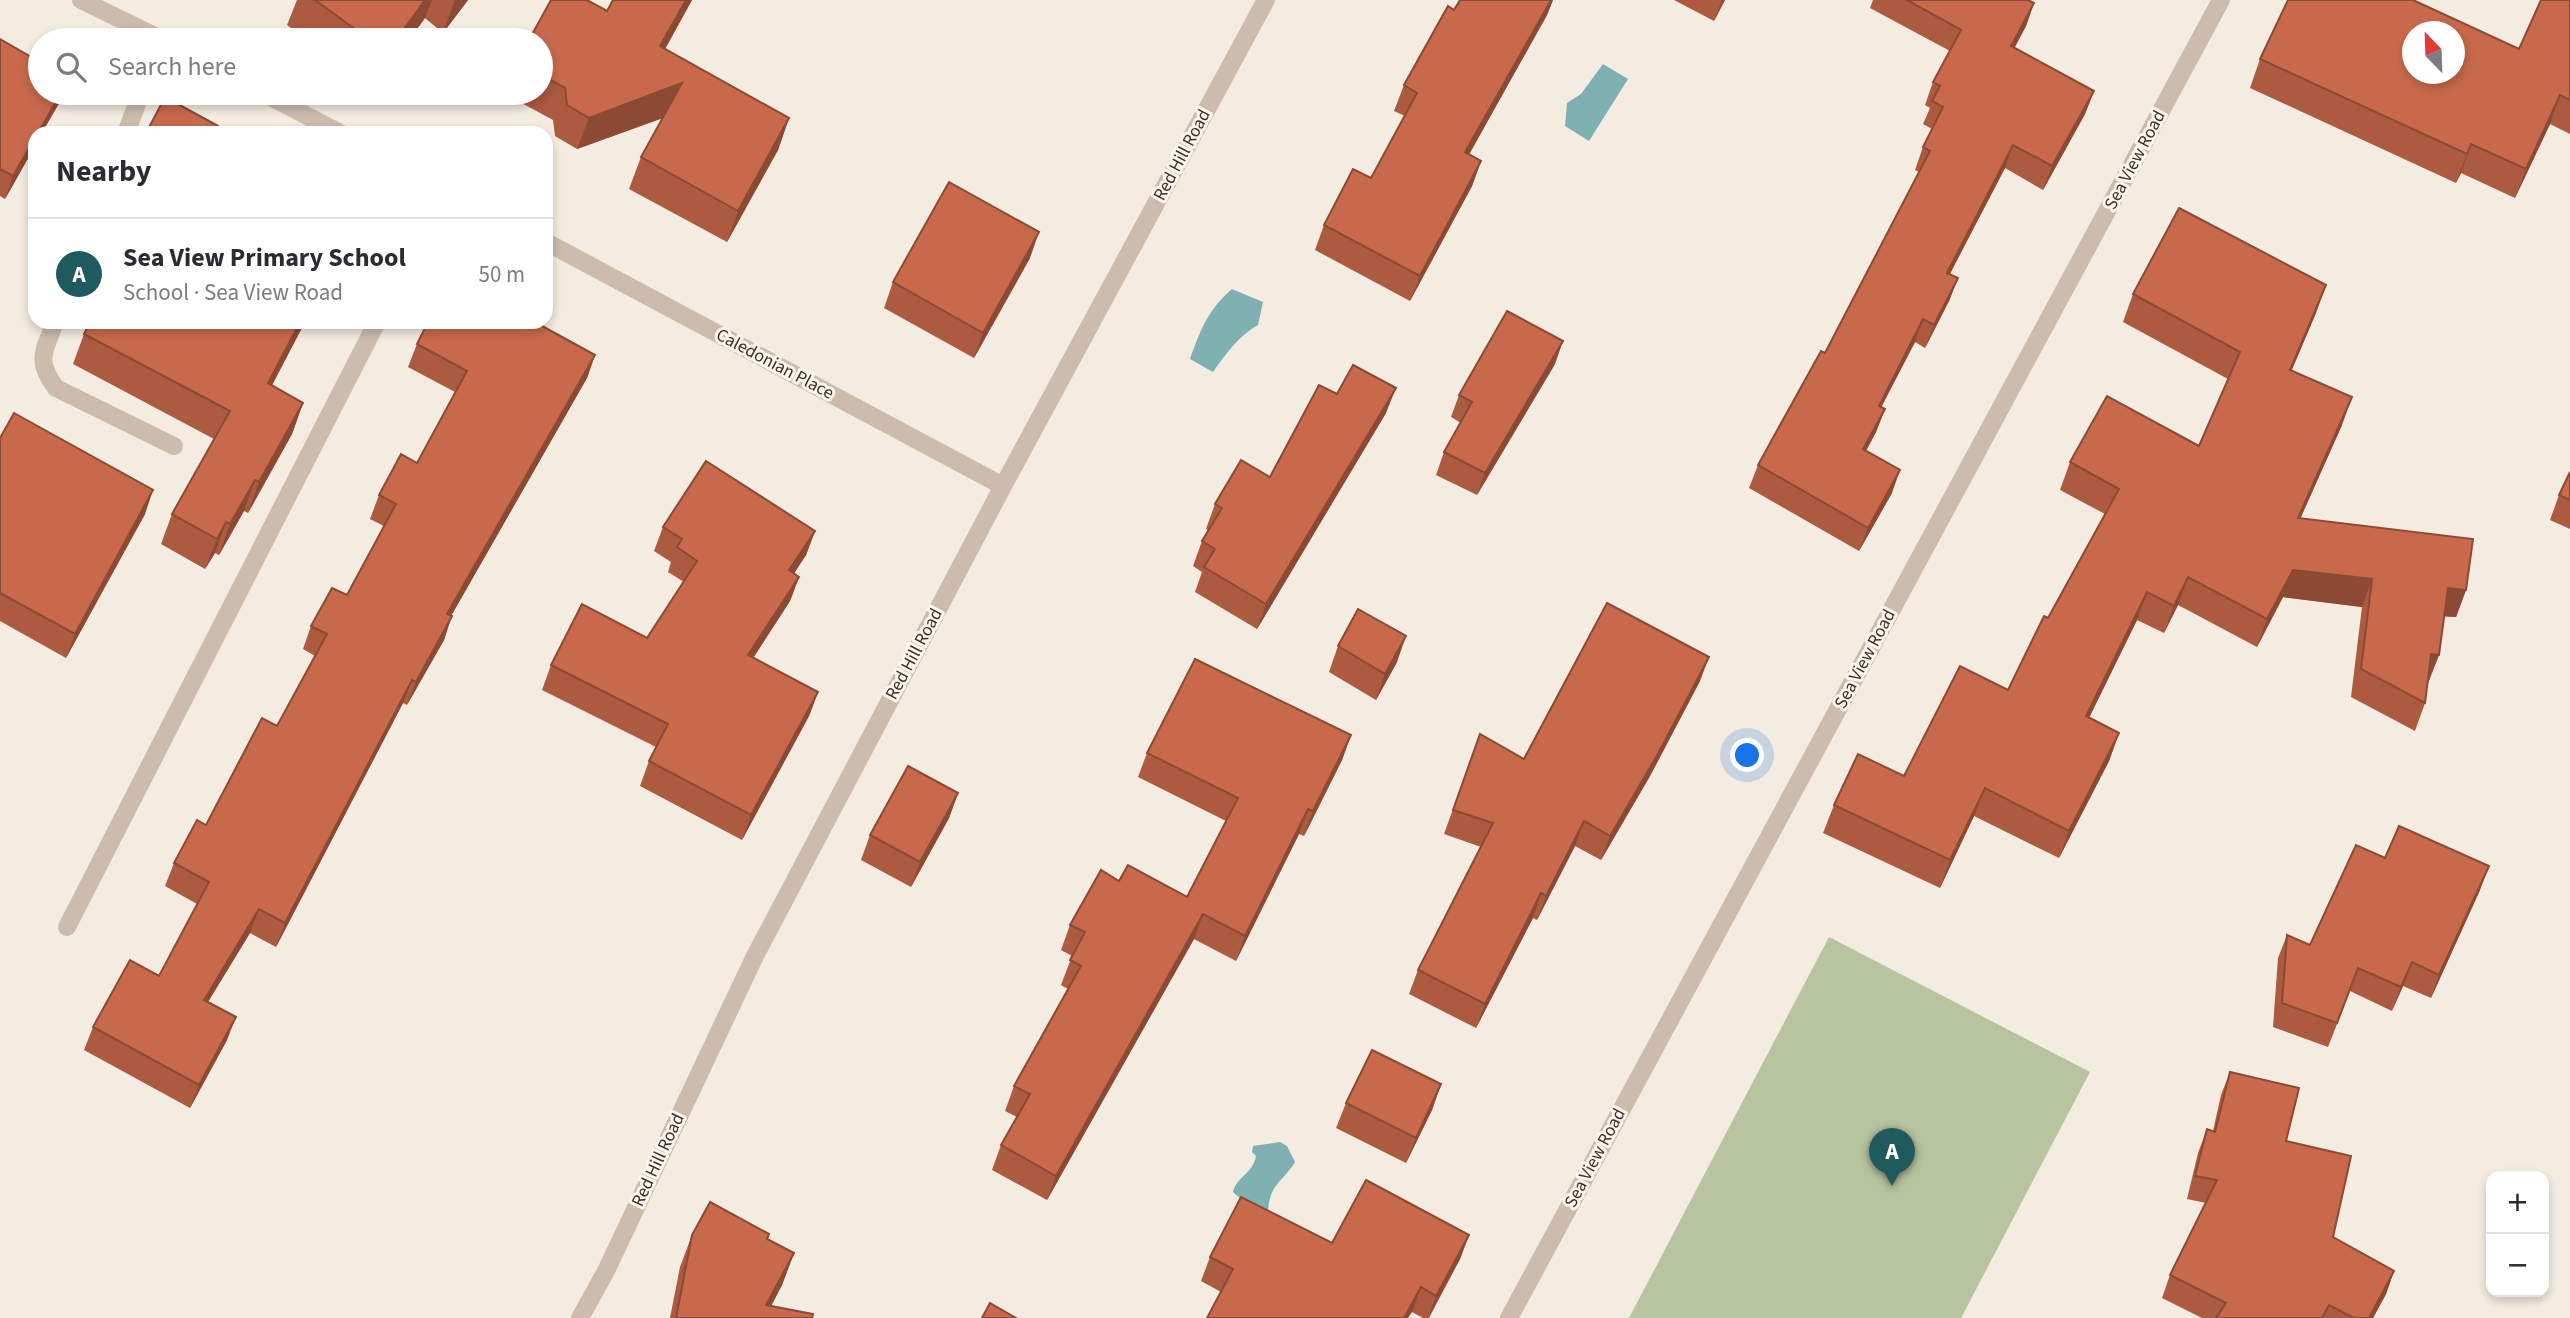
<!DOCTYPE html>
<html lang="en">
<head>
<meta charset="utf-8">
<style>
	:root { --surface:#fff; --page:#f7f7f7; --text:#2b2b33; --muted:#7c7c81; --line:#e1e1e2; --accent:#1f5a5e }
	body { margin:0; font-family:"Source Sans 3",sans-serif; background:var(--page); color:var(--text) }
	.controls { position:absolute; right:21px; bottom:21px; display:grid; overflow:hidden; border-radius:14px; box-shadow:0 4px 10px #0003 }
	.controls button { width:63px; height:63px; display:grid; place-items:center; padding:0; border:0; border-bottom:2px solid var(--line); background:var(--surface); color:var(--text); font:35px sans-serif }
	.compass { position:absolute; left:2402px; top:21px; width:63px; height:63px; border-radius:50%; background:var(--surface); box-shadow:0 4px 10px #0003; rotate:337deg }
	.you { position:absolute; left:1748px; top:756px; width:24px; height:24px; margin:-18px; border:5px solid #fff; border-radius:50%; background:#1a73e8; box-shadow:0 0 0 10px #1a73e833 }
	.badge { display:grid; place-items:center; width:46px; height:46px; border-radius:50%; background:var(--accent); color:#fff; font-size:23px; font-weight:700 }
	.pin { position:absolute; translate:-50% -58px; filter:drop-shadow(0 2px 4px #0008) }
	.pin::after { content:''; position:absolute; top:37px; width:24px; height:21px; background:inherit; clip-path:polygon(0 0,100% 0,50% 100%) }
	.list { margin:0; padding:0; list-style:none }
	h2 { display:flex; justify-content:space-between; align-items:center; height:91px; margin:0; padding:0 28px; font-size:30px }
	h2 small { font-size:23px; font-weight:400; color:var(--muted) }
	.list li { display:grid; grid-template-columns:46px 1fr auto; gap:21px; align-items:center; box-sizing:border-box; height:112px; padding:0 28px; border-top:2px solid var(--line) }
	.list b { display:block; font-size:26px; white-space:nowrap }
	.list p { margin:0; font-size:23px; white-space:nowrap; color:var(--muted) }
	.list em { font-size:23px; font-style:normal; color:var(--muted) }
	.icon { flex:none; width:38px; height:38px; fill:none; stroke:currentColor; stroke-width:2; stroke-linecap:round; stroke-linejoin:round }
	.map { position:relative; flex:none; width:2570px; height:1318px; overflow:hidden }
	.search { position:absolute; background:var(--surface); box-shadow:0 4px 10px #0003; left:28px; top:28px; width:525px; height:77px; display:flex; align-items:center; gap:18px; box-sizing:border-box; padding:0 24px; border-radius:38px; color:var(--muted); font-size:26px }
	.panel { position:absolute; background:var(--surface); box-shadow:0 4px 10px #0003; left:28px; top:126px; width:525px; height:203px; border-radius:21px }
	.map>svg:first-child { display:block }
	.green { fill:#b8c4a0 }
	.water { fill:#7fb0b2 }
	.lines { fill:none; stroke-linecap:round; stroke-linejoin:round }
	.service { stroke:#cdbbac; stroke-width:18 }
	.minor { stroke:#cdbbac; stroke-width:18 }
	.wall { fill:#ac5a40 }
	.shaded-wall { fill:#8c4a34 }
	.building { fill:#c8694b; stroke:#8c4a34; stroke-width:2; fill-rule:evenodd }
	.labels { text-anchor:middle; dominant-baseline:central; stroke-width:6; stroke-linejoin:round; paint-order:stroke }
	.street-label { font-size:18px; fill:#3b302b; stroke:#fbf5ee }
</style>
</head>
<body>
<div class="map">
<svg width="2570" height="1318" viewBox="0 0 2570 1318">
	<rect width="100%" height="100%" fill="#f4ebe1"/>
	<polygon class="green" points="1829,937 2090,1072 1961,1318 1629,1318"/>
	<g class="water">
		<polygon points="1603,64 1628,79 1589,141 1565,126 1567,103 1581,94"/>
		<path d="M1232,289L1263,302L1258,325C1238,336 1226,354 1213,372L1190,359C1201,329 1207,311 1232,289Z"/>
		<path d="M1280,1142L1287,1146L1295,1162C1282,1183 1269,1184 1268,1213L1244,1202L1233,1192C1237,1176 1253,1174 1256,1156L1252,1152L1253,1146Z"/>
	</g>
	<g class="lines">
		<g class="service">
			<polyline points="126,133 141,93"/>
			<path d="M55,322C44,352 35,360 56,388L174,446"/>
		</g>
		<g class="minor">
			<polyline points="81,0 163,40"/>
			<polyline points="263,93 340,133"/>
			<polyline points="546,242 1003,486"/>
			<polyline points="67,927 377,322"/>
			<polyline points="580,1318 606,1271 754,958 1003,486 1266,0"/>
			<polyline points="1509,1318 2221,0"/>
		</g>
	</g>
	<g class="wall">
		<polygon points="297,0 468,0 443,33 425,18 409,40 308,40 287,25"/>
		<polygon points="692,0 665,49 789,118 778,150 727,242 629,189 641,157 663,118 577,149 555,136 553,120 505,94 506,93 541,93 541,40"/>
		<polygon points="1460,0 1553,0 1547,15 1469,154 1481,161 1472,186 1410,301 1315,250 1324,225 1371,178 1405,116 1394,111 1404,85"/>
		<polygon points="1674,0 1725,0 1714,21"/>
		<polygon points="1873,0 2028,0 2034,3 2026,26 2014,48 2094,91 2085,114 2043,190 2005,168 1950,274 1958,278 1949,301 1925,348 1915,342 1881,407 1885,409 1876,432 1866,451 1892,493 1859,551 1749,488 1758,465 1825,353 1919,172 1915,170 1923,147 1932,129 1923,124 1930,108 1925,105 1933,82 1950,51 1870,8"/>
		<polygon points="2570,0 2570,134 2550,124 2515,198 2461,173 2456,183 2250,88 2260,59 2519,49"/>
		<polygon points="0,39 61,100 35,133 35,146 5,199 0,196"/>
		<polygon points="1030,258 974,358 884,308 893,282"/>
		<polygon points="2133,294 2316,313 2291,371 2342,425 2300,519 2466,590 2456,617 2444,616 2439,655 2428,683 2425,703 2415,731 2351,697 2362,607 2283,597 2257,647 2178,605 2164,633 2137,620 2089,718 2119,733 2109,761 2059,858 1974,816 1940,888 1823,833 1834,805 1904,776 2008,690 2105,514 2060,490 2070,462 2199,446 2228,379 2123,322"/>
		<polygon points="90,322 305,322 272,385 303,403 292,434 248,513 244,511 219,555 215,553 205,569 161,544 172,514 214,439 73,364 84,334"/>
		<polygon points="491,324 543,326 595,355 587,378 451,616 444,640 407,705 403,703 276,947 250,933 208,1002 227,1040 190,1108 84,1050 93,1027 159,976 197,904 165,886 174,863 206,825 277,726 315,656 303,649 311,626 347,595 384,526 370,519 379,495 417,463 455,392 408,367 417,344"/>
		<polygon points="1555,364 1477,495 1436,475 1444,452 1461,423 1451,417 1459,395"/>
		<polygon points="1337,394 1386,413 1257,629 1195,592 1202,572 1193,566 1202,541 1208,530 1206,529 1215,504 1270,477"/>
		<polygon points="0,438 145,514 66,658 0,621"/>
		<polygon points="2570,472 2570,529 2550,520 2559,495"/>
		<polygon points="663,527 815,531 806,555 794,573 799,577 790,601 753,658 818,692 809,716 742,840 640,786 649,761 656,747 542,690 551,665 647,638 684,582 668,572 671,562 654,551"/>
		<polygon points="1338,646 1397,662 1376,700 1329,672"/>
		<polygon points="1700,681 1650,776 1601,860 1575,846 1537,920 1533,918 1476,1028 1409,994 1418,970 1481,847 1444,834 1480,734 1524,759"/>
		<polygon points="1351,735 1342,760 1304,836 1299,834 1236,961 1194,939 1047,1200 992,1170 1001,1145 1017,1117 1005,1111 1014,1086 1068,989 1061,985 1072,956 1061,950 1070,925 1119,881 1187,897 1226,821 1138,777 1147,753"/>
		<polygon points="958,793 949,818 911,887 861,860 870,835"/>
		<polygon points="2385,858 2480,890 2431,998 2403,986 2392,1011 2350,991 2328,1047 2273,1027 2278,958 2287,935 2310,945"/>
		<polygon points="2230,1072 2286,1141 2333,1237 2394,1271 2386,1294 2373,1318 2202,1318 2162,1298 2170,1275 2206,1203 2187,1199 2198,1153 2207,1129 2213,1131 2221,1095"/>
		<polygon points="1441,1084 1432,1110 1406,1163 1336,1128 1346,1103"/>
		<polygon points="692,1235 767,1239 794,1253 782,1285 771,1306 812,1318 670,1318 680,1267"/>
		<polygon points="1469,1235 1460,1259 1429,1318 1423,1318 1412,1312 1221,1292 1201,1281 1210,1257 1332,1243"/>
	</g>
	<g class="shaded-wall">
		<polygon points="425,0 432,0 425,18 409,40 396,40"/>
		<polygon points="455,0 468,0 443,33"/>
		<polygon points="686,0 692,0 649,78 660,46"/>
		<polygon points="1551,0 1553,0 1547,15 1456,178 1465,152"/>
		<polygon points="1722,0 1725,0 1714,21"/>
		<polygon points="2034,3 2026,26 2003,70 2011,46"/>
		<polygon points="682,83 671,115 577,149 589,118"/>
		<polygon points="2094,91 2085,114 2043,190 2052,166"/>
		<polygon points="61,93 64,93 61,100 42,133 38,133"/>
		<polygon points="2560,95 2550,124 2515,198 2526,169"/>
		<polygon points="789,118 778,150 727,242 738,211"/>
		<polygon points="35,138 35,146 5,199 13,176"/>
		<polygon points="2471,144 2461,173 2456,183 2467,154"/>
		<polygon points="2013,145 2005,168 1938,296 1947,273"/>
		<polygon points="1481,161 1472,186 1410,301 1420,276"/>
		<polygon points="1039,232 1030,258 974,358 983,333"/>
		<polygon points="1958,278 1949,301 1925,348 1934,325"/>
		<polygon points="2326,285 2316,313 2280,398 2290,370"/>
		<polygon points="1923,319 1915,342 1870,429 1879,406"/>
		<polygon points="300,322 305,322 257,414 268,383"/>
		<polygon points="1563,341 1555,364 1477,495 1485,473"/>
		<polygon points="595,355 587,378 439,637 447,614"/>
		<polygon points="1396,388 1386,413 1257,629 1266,604"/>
		<polygon points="2352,397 2342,425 2288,546 2298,518"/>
		<polygon points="303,403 292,434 248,513 259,482"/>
		<polygon points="1885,409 1876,432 1854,473 1863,449"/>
		<polygon points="1900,470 1892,493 1859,551 1868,528"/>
		<polygon points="255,480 244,511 219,555 230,524"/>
		<polygon points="153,490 145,514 66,658 75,634"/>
		<polygon points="226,522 215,553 205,569 217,539"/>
		<polygon points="815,531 806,555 780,595 789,570"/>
		<polygon points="2293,570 2372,579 2362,607 2283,597 2257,647 2267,619"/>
		<polygon points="799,577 790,601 739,680 748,655"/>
		<polygon points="2188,577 2178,605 2164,633 2174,606"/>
		<polygon points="2448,588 2466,590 2456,617 2438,616"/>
		<polygon points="2147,592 2137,620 2076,744 2086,716"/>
		<polygon points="452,616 444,640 407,705 416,682"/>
		<polygon points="1406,636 1397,662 1376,700 1385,674"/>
		<polygon points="2431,654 2439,655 2428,683 2421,682"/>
		<polygon points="1709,657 1700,681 1650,776 1601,860 1610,836"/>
		<polygon points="412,680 403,703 276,947 285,923"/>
		<polygon points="818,692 809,716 742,840 751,815"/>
		<polygon points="2119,733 2109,761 2059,858 2069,831"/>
		<polygon points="1351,735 1342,760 1304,836 1313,811"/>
		<polygon points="1985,788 1974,816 1940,888 1950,860"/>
		<polygon points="958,793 949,818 911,887 920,862"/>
		<polygon points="1308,809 1299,834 1236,961 1245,936"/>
		<polygon points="1584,821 1575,846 1537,920 1546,896"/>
		<polygon points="2489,866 2480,890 2431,998 2439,975"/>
		<polygon points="1541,893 1533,918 1476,1028 1485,1004"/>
		<polygon points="259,909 250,933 195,1023 204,1000"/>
		<polygon points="1203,914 1194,939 1047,1200 1056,1176"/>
		<polygon points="2412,962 2403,986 2392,1011 2401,987"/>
		<polygon points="236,1017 227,1040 190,1108 199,1085"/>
		<polygon points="1441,1084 1432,1110 1406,1163 1416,1138"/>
		<polygon points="1469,1235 1460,1259 1428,1318 1436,1296"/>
		<polygon points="794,1253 782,1285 765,1318 766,1305"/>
		<polygon points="2394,1271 2386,1294 2373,1318 2369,1318"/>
		<polygon points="1421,1287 1412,1312 1408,1318 1404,1318"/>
	</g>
	<g class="building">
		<polygon points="315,0 425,0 396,40 370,40"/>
		<polygon points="551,0 587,0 607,11 613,0 686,0 660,46 789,118 738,211 641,157 682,83 589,118 567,105 565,88 541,75 541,40 529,40"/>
		<polygon points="1460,0 1551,0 1465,152 1481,161 1420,276 1324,225 1353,169 1371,178 1417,93 1404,85 1448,6 1454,10"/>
		<polygon points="1907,0 2028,0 2034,3 2011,46 2094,91 2052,166 2013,145 1947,273 1958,278 1934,325 1923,319 1879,406 1885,409 1863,449 1900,470 1868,528 1758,465 1821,351 1825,353 1930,151 1923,147 1943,107 1932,101 1940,86 1933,82 1961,30"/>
		<path d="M2288,0H2413L2519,49L2541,0H2570V100L2560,95L2526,169L2471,144L2467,154L2260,59ZM2412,32H2454V74H2412Z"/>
		<polygon points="0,39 40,62 40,93 61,93 38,133 35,133 35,138 13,176 0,169"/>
		<polygon points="165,97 218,126 214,133 146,133"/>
		<polygon points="949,182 1039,232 983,333 893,282"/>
		<polygon points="2179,208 2326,285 2290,370 2352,397 2298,518 2473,539 2466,590 2448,588 2439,655 2431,654 2425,703 2361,669 2372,579 2293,570 2267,619 2188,577 2174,606 2147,592 2086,716 2119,733 2069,831 1985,788 1950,860 1834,805 1858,754 1904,776 1960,666 2008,690 2044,616 2048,618 2119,489 2070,462 2107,396 2199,446 2240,352 2133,294"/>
		<polygon points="1507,311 1563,341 1485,473 1444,452 1472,402 1459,395"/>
		<polygon points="90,322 300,322 268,383 303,403 259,482 255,480 230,524 226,522 217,539 172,514 230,411 84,334"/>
		<polygon points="428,322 488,322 491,324 492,322 544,322 542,326 595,355 447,614 452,616 416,682 412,680 285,923 259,909 204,1000 236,1017 199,1085 93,1027 130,960 159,976 209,882 174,863 197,820 206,825 262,718 277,726 327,634 311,626 332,588 347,595 396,504 379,495 401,454 417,463 467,371 417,344"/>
		<polygon points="1353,365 1396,388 1266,604 1204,567 1215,549 1202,541 1222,508 1215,504 1241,460 1270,477 1319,385 1337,394"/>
		<polygon points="14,413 153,490 75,634 0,593 0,438"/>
		<polygon points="706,461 815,531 789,570 799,577 748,655 818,692 751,815 649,761 668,724 551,665 582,604 647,638 697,561 677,547 682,539 663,527"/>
		<polygon points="2570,472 2570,500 2559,495"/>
		<polygon points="1607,603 1709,657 1659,752 1610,836 1584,821 1546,896 1541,893 1485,1004 1418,970 1493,823 1453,810 1480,734 1524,759"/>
		<polygon points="1358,609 1406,636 1385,674 1338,646"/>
		<polygon points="1195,659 1351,735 1313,811 1308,809 1245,936 1203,914 1056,1176 1001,1145 1030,1094 1014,1086 1081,966 1070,960 1085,932 1070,925 1101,870 1119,881 1128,865 1187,897 1238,798 1147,753"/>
		<polygon points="908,766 958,793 920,862 870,835"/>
		<polygon points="2399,826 2489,866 2439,975 2412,962 2401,987 2358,968 2337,1023 2282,1003 2287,935 2310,945 2356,845 2385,858"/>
		<polygon points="1372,1050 1441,1084 1416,1138 1346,1103"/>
		<polygon points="2230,1072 2299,1088 2286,1141 2351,1156 2333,1237 2394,1271 2369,1318 2354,1318 2329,1305 2322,1318 2216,1318 2226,1303 2170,1275 2217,1180 2195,1176 2207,1129 2215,1132"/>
		<polygon points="1366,1180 1469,1235 1436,1296 1421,1287 1404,1318 1207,1318 1233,1269 1210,1257 1241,1197 1332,1243"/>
		<polygon points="710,1202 769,1234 767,1239 794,1253 766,1305 813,1314 812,1318 676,1318 692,1235"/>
		<polygon points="990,1303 1016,1318 982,1318"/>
	</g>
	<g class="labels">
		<g class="street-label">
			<text transform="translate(1182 155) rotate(-62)">Red Hill Road</text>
			<text transform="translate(2135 160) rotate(-62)">Sea View Road</text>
			<text transform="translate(775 364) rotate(28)">Caledonian Place</text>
			<text transform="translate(914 654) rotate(-62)">Red Hill Road</text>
			<text transform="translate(1865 659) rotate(-62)">Sea View Road</text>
			<text transform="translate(1595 1158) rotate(-62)">Sea View Road</text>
			<text transform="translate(658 1160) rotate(-65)">Red Hill Road</text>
		</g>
	</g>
</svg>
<div class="controls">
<button>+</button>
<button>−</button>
</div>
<svg class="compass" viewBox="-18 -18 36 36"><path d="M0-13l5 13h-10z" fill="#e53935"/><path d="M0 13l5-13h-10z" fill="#7c7c81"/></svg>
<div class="you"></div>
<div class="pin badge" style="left:1892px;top:1186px">A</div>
<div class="search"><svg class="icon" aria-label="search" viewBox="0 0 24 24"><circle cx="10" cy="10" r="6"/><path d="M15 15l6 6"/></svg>Search here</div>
<section class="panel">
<h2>Nearby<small></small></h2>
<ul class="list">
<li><span class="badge">A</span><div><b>Sea View Primary School</b><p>School · Sea View Road</p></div><em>50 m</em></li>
</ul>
</section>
</div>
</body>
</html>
